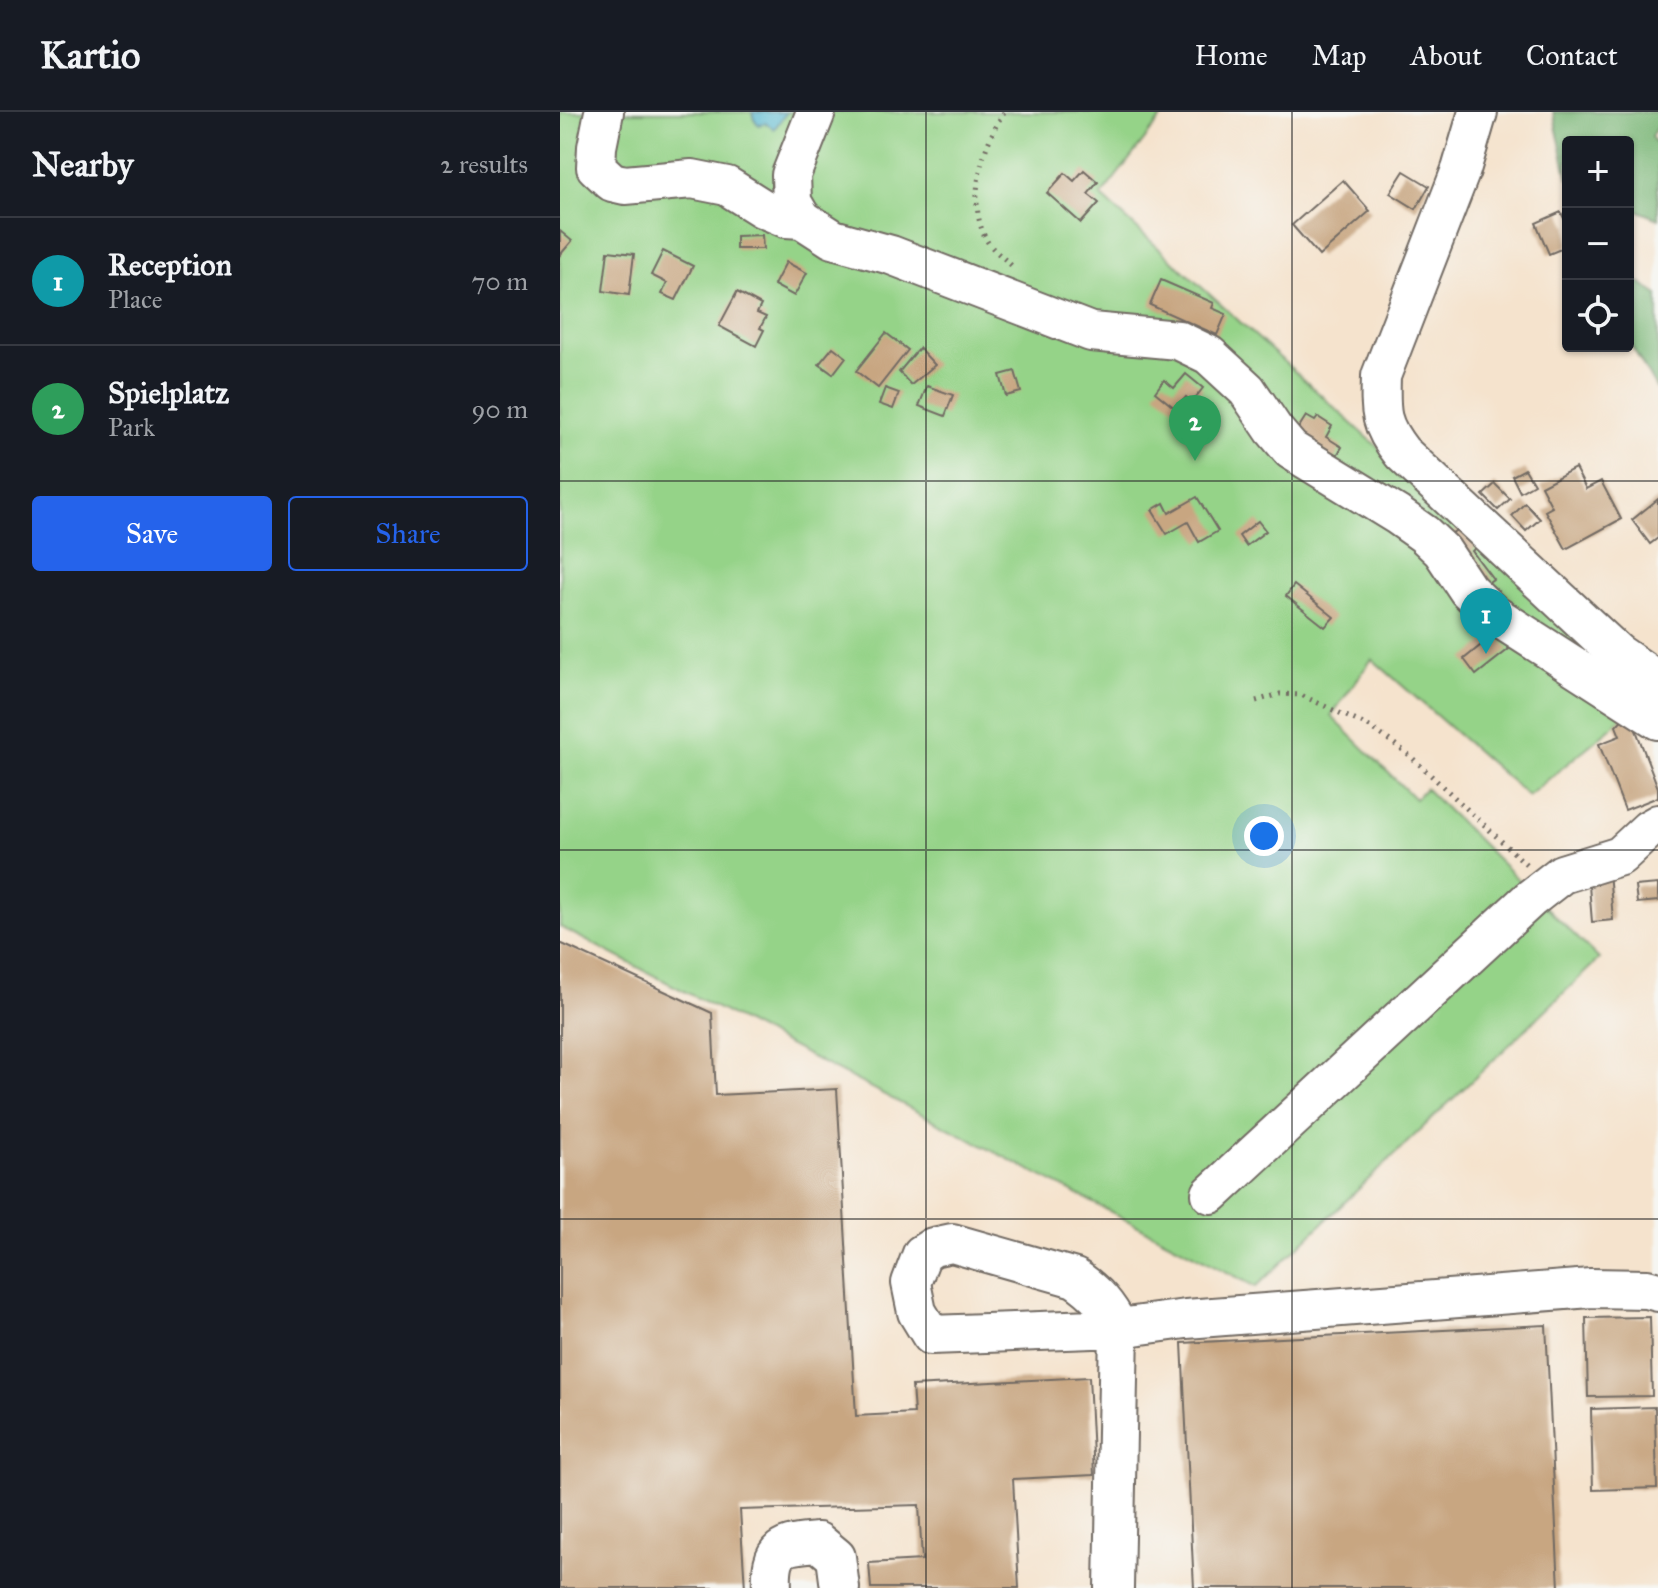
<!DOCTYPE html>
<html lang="en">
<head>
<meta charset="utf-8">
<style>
	:root { --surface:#171b24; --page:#242831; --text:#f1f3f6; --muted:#9ea1a6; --line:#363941; --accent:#2563eb }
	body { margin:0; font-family:"IM FELL Great Primer",serif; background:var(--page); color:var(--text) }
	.controls { position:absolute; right:24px; top:24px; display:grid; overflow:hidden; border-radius:8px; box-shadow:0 2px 6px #0004 }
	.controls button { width:72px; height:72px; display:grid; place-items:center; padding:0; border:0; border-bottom:2px solid var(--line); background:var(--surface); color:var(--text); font:40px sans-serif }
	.you { position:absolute; left:704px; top:724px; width:28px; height:28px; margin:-20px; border:6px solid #fff; border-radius:50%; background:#1a73e8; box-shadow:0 0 0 12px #1a73e833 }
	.badge { display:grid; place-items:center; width:52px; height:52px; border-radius:50%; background:var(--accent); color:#fff; font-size:26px; font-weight:700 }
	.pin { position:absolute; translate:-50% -66px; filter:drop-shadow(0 2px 4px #0008) }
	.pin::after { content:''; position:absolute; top:42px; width:28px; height:24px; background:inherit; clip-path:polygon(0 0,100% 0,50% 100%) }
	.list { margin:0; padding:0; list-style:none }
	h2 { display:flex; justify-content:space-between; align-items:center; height:104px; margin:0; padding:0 32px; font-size:34px }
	h2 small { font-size:26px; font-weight:400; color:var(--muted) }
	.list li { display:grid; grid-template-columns:52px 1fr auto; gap:24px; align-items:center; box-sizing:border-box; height:128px; padding:0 32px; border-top:2px solid var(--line) }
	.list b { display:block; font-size:30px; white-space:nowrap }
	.list p { margin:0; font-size:26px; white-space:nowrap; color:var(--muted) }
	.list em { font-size:26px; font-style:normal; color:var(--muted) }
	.actions { display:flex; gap:16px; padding:24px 32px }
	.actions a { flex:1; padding:18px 0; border:2px solid var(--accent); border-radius:8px; text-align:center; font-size:28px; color:var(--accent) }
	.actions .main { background:var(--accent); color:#fff }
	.icon { flex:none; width:44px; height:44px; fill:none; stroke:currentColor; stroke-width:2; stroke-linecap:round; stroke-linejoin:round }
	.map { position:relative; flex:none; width:1098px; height:1476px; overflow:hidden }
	header { display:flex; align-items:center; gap:48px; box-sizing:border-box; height:112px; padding:0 40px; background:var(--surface); border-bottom:2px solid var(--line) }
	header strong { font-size:38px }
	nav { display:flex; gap:44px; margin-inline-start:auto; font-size:28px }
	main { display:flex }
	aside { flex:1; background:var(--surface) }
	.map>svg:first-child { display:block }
	.green { fill:#95d388; stroke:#607f5a; stroke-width:2 }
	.forest { fill:#78b574; stroke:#527050; stroke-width:2 }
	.water { fill:#4fb5ce; stroke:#3d707c; stroke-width:2 }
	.building { fill:#c8a681 }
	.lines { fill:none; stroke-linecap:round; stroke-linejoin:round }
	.minor-casing { stroke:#726b64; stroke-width:42 }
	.path { stroke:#726b64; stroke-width:5; stroke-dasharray:2 6; stroke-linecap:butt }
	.minor { stroke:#fff; stroke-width:38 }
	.grid { fill:none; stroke:#2b2b2b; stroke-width:2; stroke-opacity:0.55 }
</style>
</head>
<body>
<header>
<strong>Kartio</strong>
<nav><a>Home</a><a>Map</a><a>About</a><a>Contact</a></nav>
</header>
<main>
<aside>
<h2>Nearby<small>2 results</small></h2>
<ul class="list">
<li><span class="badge" style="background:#0f9aa8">1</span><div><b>Reception</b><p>Place</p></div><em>70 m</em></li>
<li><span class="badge" style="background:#2e9e5b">2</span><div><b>Spielplatz</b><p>Park</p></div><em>90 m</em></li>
</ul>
<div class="actions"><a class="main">Save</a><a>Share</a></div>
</aside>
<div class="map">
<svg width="1098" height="1476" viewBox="0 0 1098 1476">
	<rect width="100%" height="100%" fill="#f6f6f2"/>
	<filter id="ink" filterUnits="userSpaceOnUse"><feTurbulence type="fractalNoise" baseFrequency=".0125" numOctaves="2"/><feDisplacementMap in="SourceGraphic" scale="16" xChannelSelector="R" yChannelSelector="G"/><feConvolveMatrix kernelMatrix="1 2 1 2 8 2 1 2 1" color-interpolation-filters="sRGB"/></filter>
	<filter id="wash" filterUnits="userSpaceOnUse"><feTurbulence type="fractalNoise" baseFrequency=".006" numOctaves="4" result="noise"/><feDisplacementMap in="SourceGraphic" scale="32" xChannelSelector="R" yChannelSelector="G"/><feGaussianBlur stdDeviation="1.8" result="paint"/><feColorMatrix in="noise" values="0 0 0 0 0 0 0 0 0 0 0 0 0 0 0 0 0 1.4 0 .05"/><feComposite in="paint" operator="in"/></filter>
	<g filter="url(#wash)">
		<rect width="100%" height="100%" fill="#f5e3cd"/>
		<polygon class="green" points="0,0 606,0 541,84 945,450 1085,583 1053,614 968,684 812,547 771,604 855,687 865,676 1039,847 696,1175 0,815"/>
		<g class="forest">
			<polygon points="993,0 1098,0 1098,13 1091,25 1098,33 1098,107 1068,94 1068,30 1008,30 1008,67"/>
			<polygon points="1068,163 1098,183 1098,279 1068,228"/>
		</g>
		<polygon class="water" points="192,0 227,0 214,17 206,11 199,13 194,8"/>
		<g id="blocks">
			<g class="building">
				<polygon points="524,58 538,70 528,82 539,91 521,111 487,81 505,61 514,69"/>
				<polygon points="844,59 869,74 856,97 830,81"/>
				<polygon points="783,68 810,99 759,144 732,113"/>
				<polygon points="1001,100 1008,115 1008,134 989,142 976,111"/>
				<polygon points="0,119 12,129 0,143"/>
				<polygon points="202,123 203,137 176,137 176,124"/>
				<polygon points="48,139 74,142 69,183 43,179"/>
				<polygon points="103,139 133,154 116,188 102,182 107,171 91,163"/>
				<polygon points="226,150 247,161 234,184 214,173"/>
				<polygon points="601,168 654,191 652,196 666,202 657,223 590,193"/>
				<polygon points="177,180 201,193 197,201 206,205 200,216 204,218 196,234 159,214"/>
				<polygon points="326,221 348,238 318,276 296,259"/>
				<polygon points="273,235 286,245 273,262 259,252"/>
				<polygon points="359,236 375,253 351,273 339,260"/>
				<polygon points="455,259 461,280 446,284 440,263"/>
				<polygon points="626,262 643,276 632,290 626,285 616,297 595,280 604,268 614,276"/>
				<polygon points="367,274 393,283 385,304 359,294"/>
				<polygon points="325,276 339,281 333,297 319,292"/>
				<polygon points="746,304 755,309 758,305 772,314 766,325 782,335 774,348 734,323"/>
				<polygon points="1015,356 1026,377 1041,369 1061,407 1006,437 985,399 992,395 981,374"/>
				<polygon points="965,357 974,372 960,380 952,364"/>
				<polygon points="935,372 950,387 938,398 923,383"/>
				<polygon points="637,385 658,419 639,430 628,410 607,422 592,398 604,391 609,401"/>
				<polygon points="1098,387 1098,426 1090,432 1072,408"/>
				<polygon points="965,391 980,407 966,419 952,404"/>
				<polygon points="698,409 706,419 686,434 679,424"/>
				<polygon points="902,414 917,434 912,439 933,467 920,476 884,427"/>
				<polygon points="734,473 774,505 765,515 726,484"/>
				<polygon points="936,521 949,537 916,563 904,547"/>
				<polygon points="1068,601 1087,614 1076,618 1098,676 1098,685 1065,698 1039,632 1060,624 1056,614"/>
				<polygon points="1049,759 1053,808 1032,810 1028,761"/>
				<polygon points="1098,772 1098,789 1077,791 1075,774"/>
				<polygon points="0,831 152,901 156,983 277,977 296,1304 354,1301 352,1274 529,1265 534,1363 453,1367 459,1476 311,1476 309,1451 362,1448 359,1393 180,1398 185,1476 0,1476"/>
				<polygon points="1090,1205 1092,1284 1028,1285 1026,1206"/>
				<polygon points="986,1213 999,1476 634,1476 622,1231"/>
				<polygon points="1095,1295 1097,1376 1033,1378 1031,1297"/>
			</g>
		</g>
	</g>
	<g filter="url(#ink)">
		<use href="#blocks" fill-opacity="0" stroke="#726b64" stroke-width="2"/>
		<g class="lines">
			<defs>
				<g id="minor">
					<polyline points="44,0 37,35 36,55 52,70 65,73 132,67 167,74 202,96 226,106 242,107 273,127 331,143 531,220 618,228 649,243 687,278 714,318 731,338 837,403 864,422 882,439 908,478 933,502 1098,608"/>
					<path d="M918,0L901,58L821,264C820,300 819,312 842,341L1057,541L1098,569"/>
					<polyline points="242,107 232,90 231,63 256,0"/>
					<polyline points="651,1082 970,787 1002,762 1060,744 1089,717 1098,712"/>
					<path d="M212,1476C210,1434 222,1433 258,1430L276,1445L280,1476"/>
					<path d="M554,1476L559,1216C548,1194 536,1180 515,1166L392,1131L373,1135L362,1142L351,1171L357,1200L371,1223L559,1216L626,1207L1031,1176L1087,1177L1098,1180"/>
				</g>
			</defs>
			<use href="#minor" class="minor-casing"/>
			<g class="path">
				<path d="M444,0C422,35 406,88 426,127C431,137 444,146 452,154"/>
				<polyline points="696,589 720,582 741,583 812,616 847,641 967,753"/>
			</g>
			<use href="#minor" class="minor"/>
		</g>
	</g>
	<path class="grid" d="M366,0V1476M732,0V1476M0,369H1098M0,738H1098M0,1107H1098"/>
</svg>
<div class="controls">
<button>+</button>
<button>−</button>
<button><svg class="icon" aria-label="locate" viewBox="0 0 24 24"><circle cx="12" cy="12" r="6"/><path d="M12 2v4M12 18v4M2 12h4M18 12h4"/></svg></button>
</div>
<div class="you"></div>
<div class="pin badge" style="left:926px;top:542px;background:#0f9aa8">1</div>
<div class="pin badge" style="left:635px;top:349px;background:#2e9e5b">2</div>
</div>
</main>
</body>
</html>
